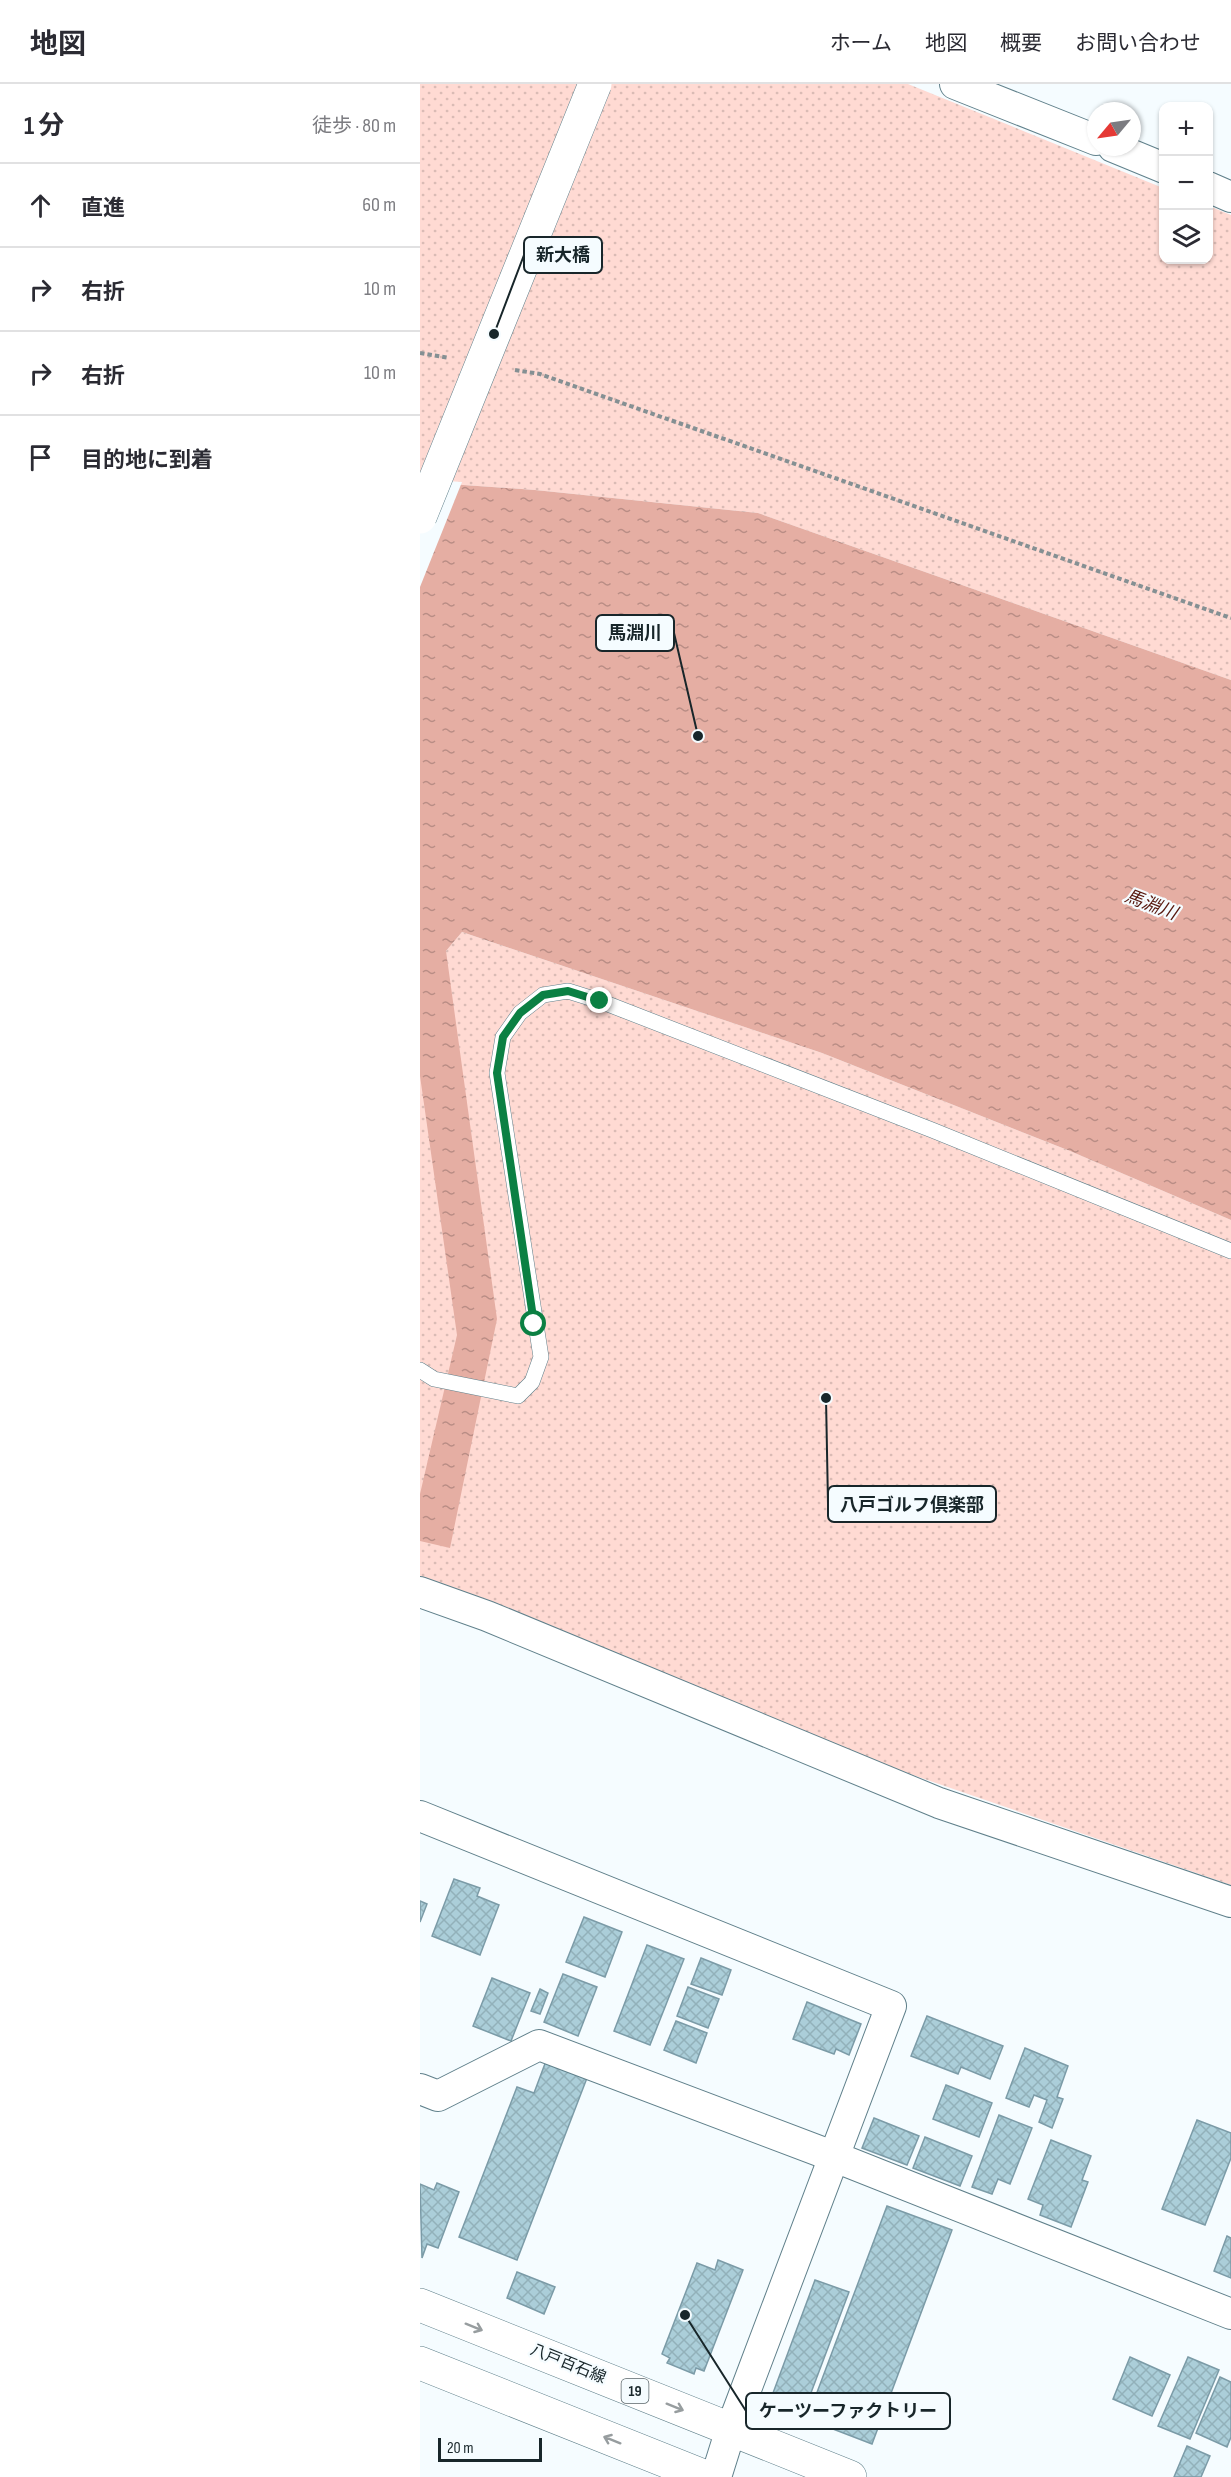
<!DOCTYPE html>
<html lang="ja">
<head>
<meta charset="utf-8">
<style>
	:root { --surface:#fff; --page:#f7f7f7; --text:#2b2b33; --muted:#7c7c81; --line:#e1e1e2 }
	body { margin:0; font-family:"Sofia Sans Condensed","Noto Sans JP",sans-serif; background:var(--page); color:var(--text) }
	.controls { position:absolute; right:18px; top:18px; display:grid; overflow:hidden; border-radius:12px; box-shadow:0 2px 4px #0004 }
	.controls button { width:54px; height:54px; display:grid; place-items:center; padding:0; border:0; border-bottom:2px solid var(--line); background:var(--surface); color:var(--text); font:30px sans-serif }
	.compass { position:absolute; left:667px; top:18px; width:54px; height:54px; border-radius:50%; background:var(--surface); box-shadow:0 2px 4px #0004; rotate:241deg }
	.scale { position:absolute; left:18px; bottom:15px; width:104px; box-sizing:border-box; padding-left:6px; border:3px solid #18262a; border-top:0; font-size:16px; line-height:21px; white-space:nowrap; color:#18262a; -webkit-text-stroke:4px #f5fcff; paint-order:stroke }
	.stop { position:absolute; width:18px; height:18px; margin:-14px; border:4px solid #0b8043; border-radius:50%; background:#fff }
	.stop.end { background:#0b8043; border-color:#fff; box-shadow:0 2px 6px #0008 }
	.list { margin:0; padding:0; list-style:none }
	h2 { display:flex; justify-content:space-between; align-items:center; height:78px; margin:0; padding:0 24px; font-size:26px }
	h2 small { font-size:20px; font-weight:400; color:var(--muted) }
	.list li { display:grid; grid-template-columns:39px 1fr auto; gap:18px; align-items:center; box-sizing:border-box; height:84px; padding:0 24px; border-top:2px solid var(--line) }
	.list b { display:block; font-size:22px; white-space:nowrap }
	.list em { font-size:20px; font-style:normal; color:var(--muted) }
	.icon { flex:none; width:33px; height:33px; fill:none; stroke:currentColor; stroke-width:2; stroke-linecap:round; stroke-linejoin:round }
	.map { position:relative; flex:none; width:811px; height:2393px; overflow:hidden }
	header { display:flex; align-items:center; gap:36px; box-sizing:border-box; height:84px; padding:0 30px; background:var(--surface); border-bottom:2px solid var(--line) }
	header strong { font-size:28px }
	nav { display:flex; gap:33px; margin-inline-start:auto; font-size:21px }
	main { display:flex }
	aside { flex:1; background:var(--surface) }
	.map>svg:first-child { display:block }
	.grass { fill:url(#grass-dots) }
	.water { fill:url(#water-ripples) }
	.pier { fill:#f5fcff }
	.building { fill:url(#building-cross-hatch); stroke:#7b9ba7; stroke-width:1.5 }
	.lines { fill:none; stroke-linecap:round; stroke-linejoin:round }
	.service-casing { stroke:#60808b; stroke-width:16 }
	.minor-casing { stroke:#60808b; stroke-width:32 }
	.primary-casing { stroke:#60808b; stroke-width:34 }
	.path { stroke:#859093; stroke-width:4; stroke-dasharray:4.5 3; stroke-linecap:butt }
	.service { stroke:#fff; stroke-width:15 }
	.minor { stroke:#fff; stroke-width:30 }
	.primary { stroke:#fff; stroke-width:33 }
	.tertiary-bridge-casing { stroke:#60808b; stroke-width:34; stroke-linecap:butt }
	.tertiary-bridge { stroke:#fff; stroke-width:33 }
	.oneway { stroke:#979d9f }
	.route { stroke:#0b8043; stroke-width:8 }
	.labels { text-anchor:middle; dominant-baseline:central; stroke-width:4.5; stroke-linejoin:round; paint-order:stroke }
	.shield { fill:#f5fcff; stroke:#5a666a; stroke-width:1.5 }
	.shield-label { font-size:15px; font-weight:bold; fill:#18262a }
	.street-label { font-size:16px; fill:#18262a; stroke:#f5fcff }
	.water-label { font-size:18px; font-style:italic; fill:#57170d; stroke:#f5fcff }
	.leader { fill:none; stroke:#18262a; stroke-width:2 }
	.callout-dot { fill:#18262a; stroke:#f5fcff; stroke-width:2 }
	.callout { fill:#f5fcff; stroke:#18262a; stroke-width:2 }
	.callout-label { font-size:18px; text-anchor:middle; font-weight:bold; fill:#18262a }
</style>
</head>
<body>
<header>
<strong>地図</strong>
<nav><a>ホーム</a><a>地図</a><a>概要</a><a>お問い合わせ</a></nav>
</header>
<main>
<aside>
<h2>1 分<small>徒歩 · 80 m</small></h2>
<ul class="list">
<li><svg class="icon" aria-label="ahead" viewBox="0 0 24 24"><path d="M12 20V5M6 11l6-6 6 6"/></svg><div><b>直進</b></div><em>60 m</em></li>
<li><svg class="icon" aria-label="right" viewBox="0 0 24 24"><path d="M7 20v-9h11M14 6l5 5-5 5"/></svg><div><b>右折</b></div><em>10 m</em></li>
<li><svg class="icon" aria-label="right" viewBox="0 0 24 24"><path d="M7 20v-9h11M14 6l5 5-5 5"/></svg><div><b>右折</b></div><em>10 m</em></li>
<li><svg class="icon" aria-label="arrive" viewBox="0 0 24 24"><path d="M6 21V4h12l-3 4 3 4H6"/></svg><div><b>目的地に到着</b></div></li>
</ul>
</aside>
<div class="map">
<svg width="811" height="2393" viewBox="0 0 811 2393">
	<defs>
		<pattern id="grass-dots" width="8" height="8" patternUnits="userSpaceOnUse" patternTransform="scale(1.5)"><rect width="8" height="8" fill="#ffdad3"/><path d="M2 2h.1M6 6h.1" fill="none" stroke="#dabbb5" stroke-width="1.8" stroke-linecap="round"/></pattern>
		<pattern id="water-ripples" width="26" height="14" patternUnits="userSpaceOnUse" patternTransform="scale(1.5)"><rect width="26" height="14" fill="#e5aea3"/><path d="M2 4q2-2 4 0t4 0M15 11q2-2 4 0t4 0" fill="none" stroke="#b98d85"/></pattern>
		<pattern id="building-cross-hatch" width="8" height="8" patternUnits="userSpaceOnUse" patternTransform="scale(1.5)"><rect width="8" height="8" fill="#abced9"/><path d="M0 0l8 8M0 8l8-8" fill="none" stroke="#92b1ba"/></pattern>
	</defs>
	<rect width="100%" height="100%" fill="#f5fcff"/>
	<g class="grass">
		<polygon points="0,0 488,0 743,104 744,176 788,176 789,122 811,131 811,596 338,429 115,406 0,398"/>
		<polygon points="42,848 402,969 650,1067 811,1136 811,1801 487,1689 0,1492 0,868 26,867"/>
	</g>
	<polygon class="water" points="0,398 115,406 338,429 811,596 811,1136 650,1067 402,969 42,848 26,867 77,1235 30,1464 0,1457 0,1410 37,1251 0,992"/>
	<polygon class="pier" points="0,395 42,398 0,503"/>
	<g class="building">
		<polygon points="34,1795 60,1804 57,1812 79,1821 60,1871 12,1852"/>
		<polygon points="0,1817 7,1820 0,1838"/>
		<polygon points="164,1833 202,1848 185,1893 146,1878"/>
		<polygon points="227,1861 264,1875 230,1961 194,1947"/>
		<polygon points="281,1874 311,1886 302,1911 271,1900"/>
		<polygon points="143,1890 177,1903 158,1952 124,1938"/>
		<polygon points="72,1894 110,1909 91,1957 53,1942"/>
		<polygon points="268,1903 299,1915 288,1944 257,1932"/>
		<polygon points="120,1905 128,1909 120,1930 111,1927"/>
		<polygon points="387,1918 441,1940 429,1971 416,1965 414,1970 373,1955"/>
		<polygon points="507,1932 583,1962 570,1995 541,1983 538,1990 491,1972"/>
		<polygon points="256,1937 287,1949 276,1979 244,1966"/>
		<polygon points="605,1964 648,1982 637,2013 643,2015 632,2044 619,2038 627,2016 614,2011 609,2023 586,2014"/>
		<polygon points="126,1977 167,1994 97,2176 39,2153 97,2003 114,2009"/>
		<polygon points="526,2001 572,2019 559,2053 513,2035"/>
		<polygon points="579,2031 612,2044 590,2100 578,2095 572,2110 552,2103"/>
		<polygon points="454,2034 499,2052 487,2081 442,2064"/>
		<polygon points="777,2036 811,2049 811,2074 785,2141 742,2125"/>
		<polygon points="505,2053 552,2072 540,2102 493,2084"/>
		<polygon points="631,2056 671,2072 662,2096 668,2098 651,2143 620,2131 623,2121 608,2115"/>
		<polygon points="17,2099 39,2108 18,2164 7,2160 2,2174 0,2100 14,2106"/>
		<polygon points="467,2122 532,2146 452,2360 387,2335"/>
		<polygon points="807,2152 811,2154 811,2194 794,2187"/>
		<polygon points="298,2176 323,2186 284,2287 276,2284 274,2290 247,2279 250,2274 242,2270 277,2179 295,2186"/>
		<polygon points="97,2188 135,2203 124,2230 87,2214"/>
		<polygon points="395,2196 429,2208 386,2322 353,2309"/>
		<polygon points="710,2273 750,2291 732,2332 693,2315"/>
		<polygon points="768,2273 799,2286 770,2355 738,2342"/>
		<polygon points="800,2293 811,2298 811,2353 807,2363 776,2349"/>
		<polygon points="767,2362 790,2372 781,2393 754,2393"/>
	</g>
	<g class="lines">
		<defs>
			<polyline id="service" points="0,1286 14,1295 98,1312 112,1298 121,1273 77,989 83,953 100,929 123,911 148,907 180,917 512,1046 811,1167"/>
			<g id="minor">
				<polyline points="535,0 676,56"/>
				<polyline points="693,63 744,84"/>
				<polyline points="788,103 811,113"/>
				<polyline points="0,1508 67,1532 519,1719 811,1818"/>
				<polyline points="0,1732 471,1922 311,2345 296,2393"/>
				<polyline points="0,2005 18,2012 119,1961 415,2073 811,2230"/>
			</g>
			<g id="primary">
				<polyline points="0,2221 430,2393"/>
				<polyline points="0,2279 286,2393"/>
			</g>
		</defs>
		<use href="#service" class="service-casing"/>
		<use href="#minor" class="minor-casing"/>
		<use href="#primary" class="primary-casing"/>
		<g class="path">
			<polyline points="0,269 29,274"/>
			<polyline points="95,286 120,290 811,534"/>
		</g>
		<use href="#service" class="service"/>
		<use href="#minor" class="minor"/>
		<use href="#primary" class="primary"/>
		<defs>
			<polyline id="tertiary-bridge" points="0,433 175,0"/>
		</defs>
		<use href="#tertiary-bridge" class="tertiary-bridge-casing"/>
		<use href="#tertiary-bridge" class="tertiary-bridge"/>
	</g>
	<defs><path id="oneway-shaft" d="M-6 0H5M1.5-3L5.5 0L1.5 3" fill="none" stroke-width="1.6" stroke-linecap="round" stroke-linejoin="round" transform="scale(1.5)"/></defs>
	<g class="oneway">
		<use href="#oneway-shaft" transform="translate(54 2243) rotate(22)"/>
		<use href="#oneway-shaft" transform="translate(255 2323) rotate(22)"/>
		<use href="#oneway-shaft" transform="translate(192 2356) rotate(-158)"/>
	</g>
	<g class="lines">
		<polyline class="route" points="114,1240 77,989 83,953 100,929 123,911 148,907 180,917"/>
	</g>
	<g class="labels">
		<rect class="shield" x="201.5" y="2295" width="27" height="24" rx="4.5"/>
		<g class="shield-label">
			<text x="215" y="2307">19</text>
		</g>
		<g class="street-label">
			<text transform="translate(148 2280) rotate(22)">八戸百石線</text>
		</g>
		<g class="water-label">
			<text transform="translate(731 821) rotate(21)">馬淵川</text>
		</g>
	</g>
	<path class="leader" d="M74 250L104 171M278 652L254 549M406 1314L408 1420M265 2231L326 2327"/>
	<g class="callout-dot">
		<circle cx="74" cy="250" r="6"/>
		<circle cx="278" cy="652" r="6"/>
		<circle cx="406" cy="1314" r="6"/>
		<circle cx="265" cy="2231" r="6"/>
	</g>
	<g class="callout">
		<rect x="104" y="153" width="78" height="36" rx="6"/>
		<rect x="176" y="531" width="78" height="36" rx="6"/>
		<rect x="408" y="1402" width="168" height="36" rx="6"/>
		<rect x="326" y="2309" width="204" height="36" rx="6"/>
	</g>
	<g class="callout-label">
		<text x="143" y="177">新大橋</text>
		<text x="215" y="555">馬淵川</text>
		<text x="492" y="1427">八戸ゴルフ倶楽部</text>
		<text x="428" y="2333">ケーツーファクトリー</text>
	</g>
</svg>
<div class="controls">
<button>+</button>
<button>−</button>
<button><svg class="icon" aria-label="layers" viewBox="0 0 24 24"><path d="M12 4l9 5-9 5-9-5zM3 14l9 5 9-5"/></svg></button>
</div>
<svg class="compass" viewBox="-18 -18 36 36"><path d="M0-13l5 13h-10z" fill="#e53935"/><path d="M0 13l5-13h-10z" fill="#7c7c81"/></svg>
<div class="scale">20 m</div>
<div class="stop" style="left:114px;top:1240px"></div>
<div class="stop end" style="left:180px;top:917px"></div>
</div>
</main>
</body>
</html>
